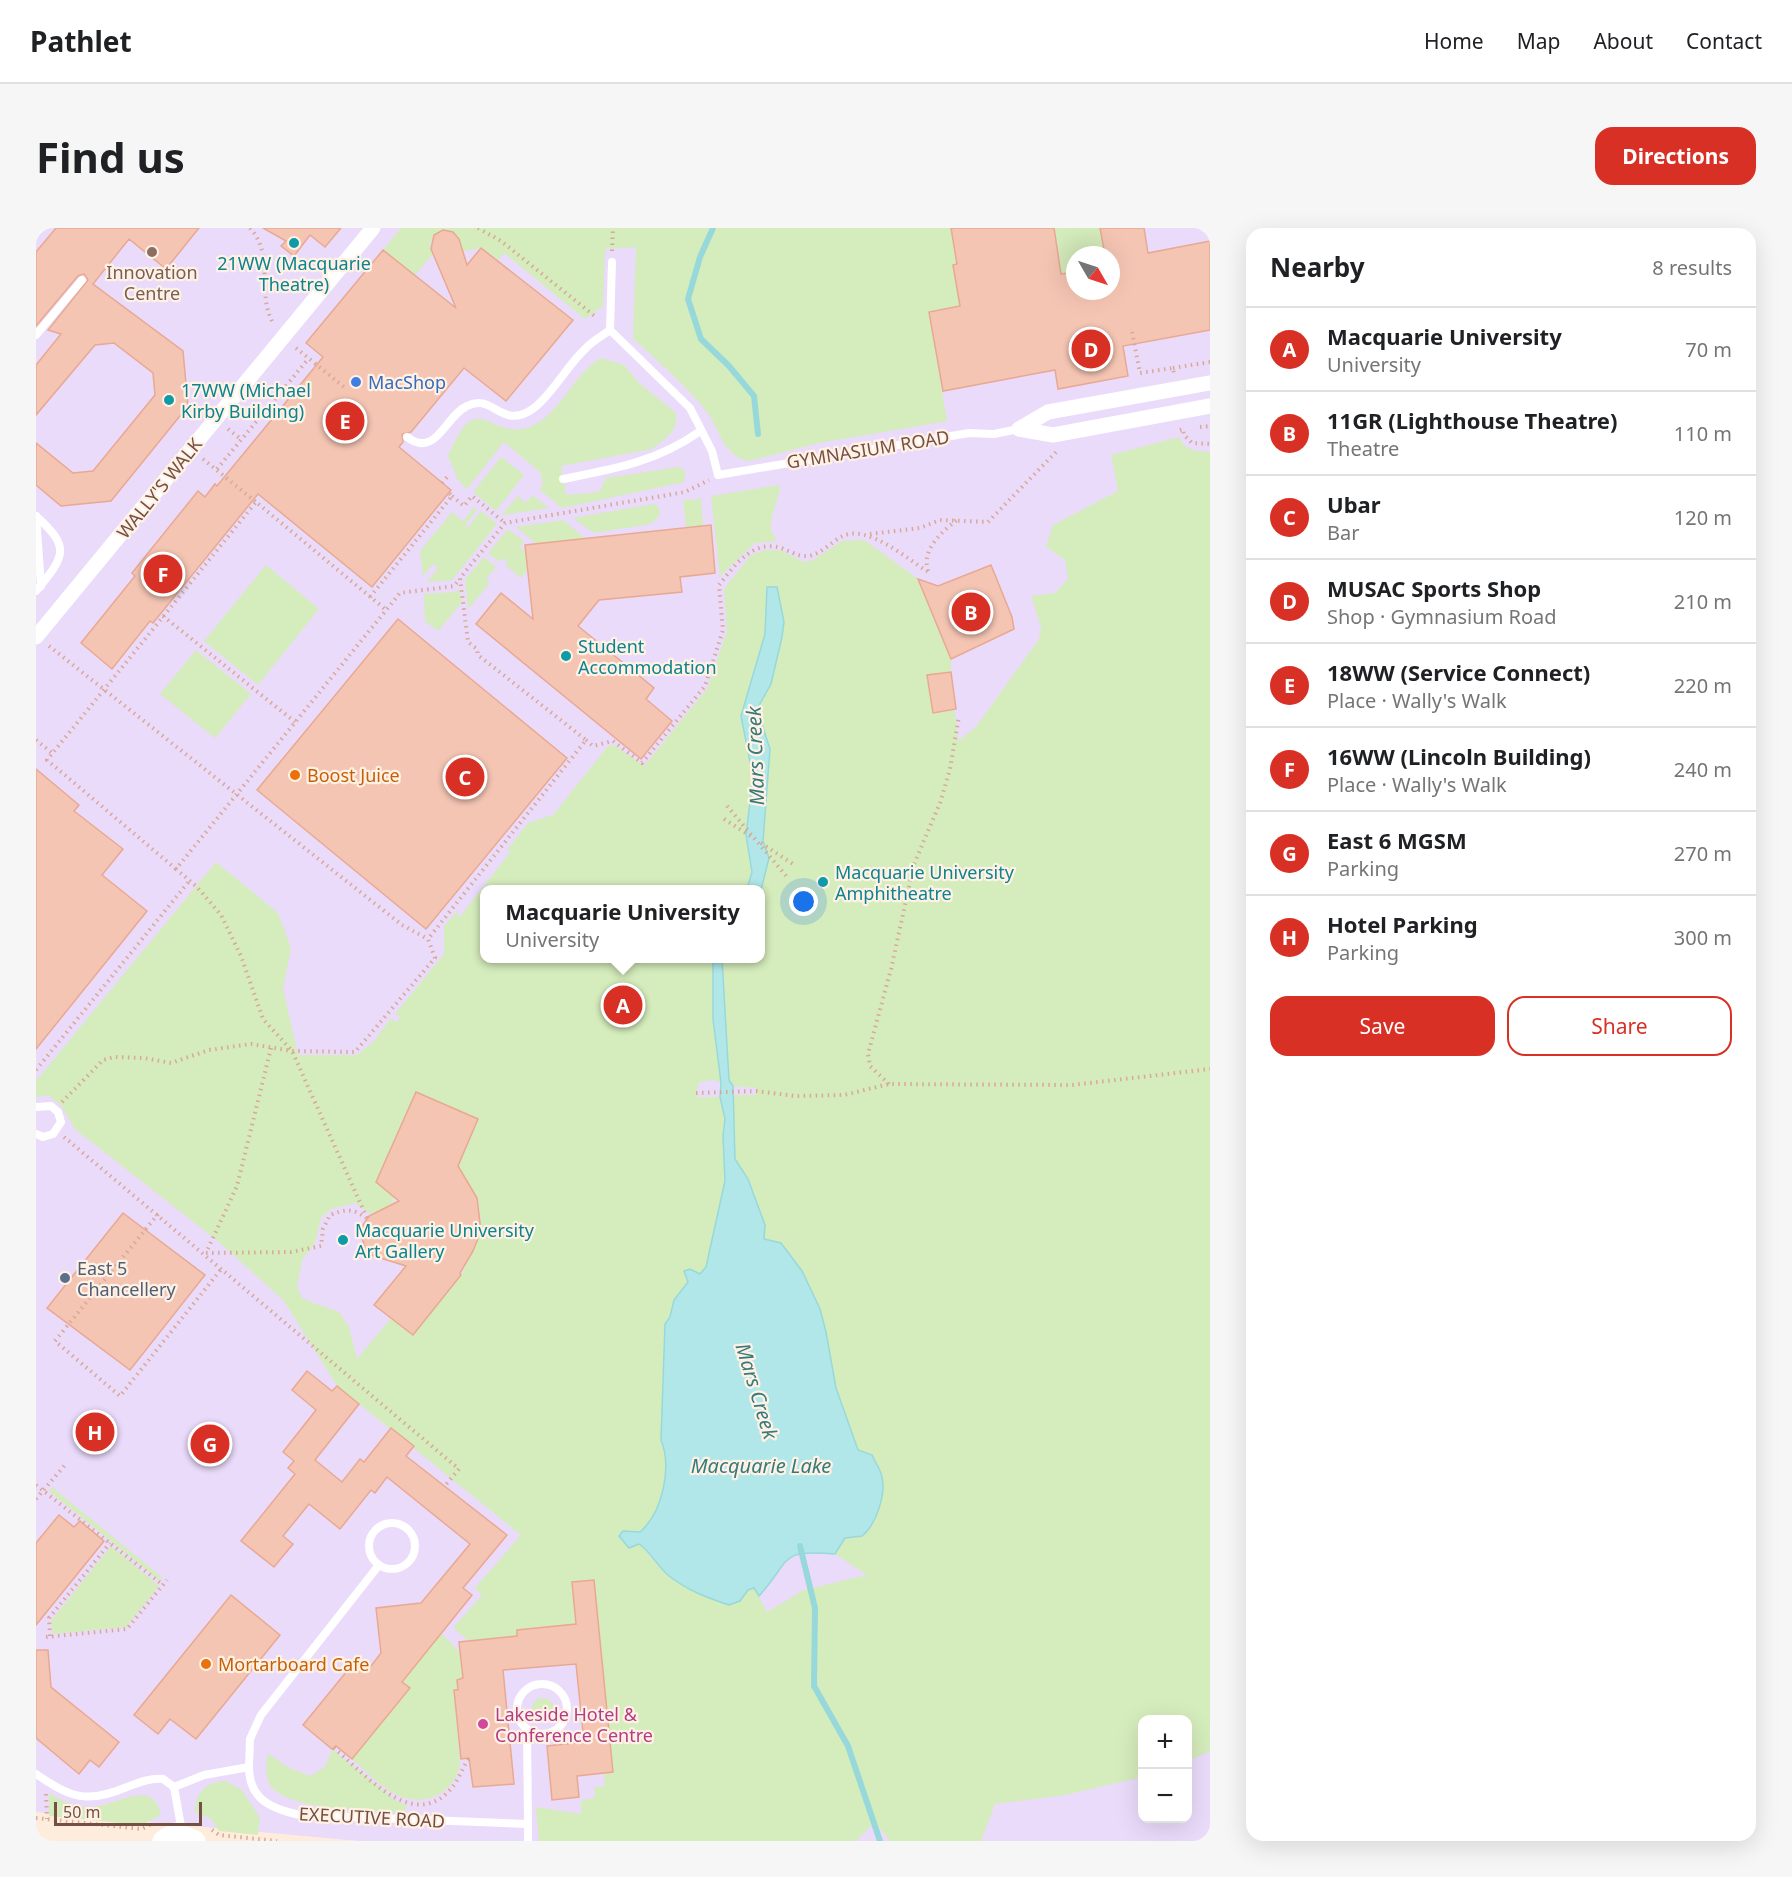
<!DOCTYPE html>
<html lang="en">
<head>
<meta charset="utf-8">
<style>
	:root { --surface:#fff; --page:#f6f6f6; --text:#202124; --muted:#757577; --line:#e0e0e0; --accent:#d93025 }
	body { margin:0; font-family:"Noto Sans",sans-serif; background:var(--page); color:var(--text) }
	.controls { position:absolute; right:18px; bottom:18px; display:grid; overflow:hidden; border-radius:12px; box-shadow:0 6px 24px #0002 }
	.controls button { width:54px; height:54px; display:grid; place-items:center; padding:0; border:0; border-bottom:2px solid var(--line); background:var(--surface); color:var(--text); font:30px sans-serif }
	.compass { position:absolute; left:1030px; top:18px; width:54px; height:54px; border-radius:50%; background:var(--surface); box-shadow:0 6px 24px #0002; rotate:129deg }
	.scale { position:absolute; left:18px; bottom:15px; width:148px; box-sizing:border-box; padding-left:6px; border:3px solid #754f44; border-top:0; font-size:16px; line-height:21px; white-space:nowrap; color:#754f44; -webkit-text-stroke:4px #fff2e5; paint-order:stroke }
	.you { position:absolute; left:768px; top:674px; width:21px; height:21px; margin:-15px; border:4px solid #fff; border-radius:50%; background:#1a73e8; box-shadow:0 0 0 9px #1a73e833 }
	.badge { display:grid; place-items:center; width:39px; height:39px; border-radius:50%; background:var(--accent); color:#fff; font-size:20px; font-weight:700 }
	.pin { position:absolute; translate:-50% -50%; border:3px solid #fff; box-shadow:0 2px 6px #0006 }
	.popup { position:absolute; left:444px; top:657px; width:285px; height:78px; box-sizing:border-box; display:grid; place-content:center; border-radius:12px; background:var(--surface); filter:drop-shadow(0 2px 4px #0005); font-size:20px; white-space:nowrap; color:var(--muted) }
	.popup b { font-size:22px; color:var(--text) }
	.popup::after { content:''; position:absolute; left:50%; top:100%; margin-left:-12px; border:12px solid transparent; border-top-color:var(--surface) }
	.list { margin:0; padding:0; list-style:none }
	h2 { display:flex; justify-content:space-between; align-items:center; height:78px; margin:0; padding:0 24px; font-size:26px }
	h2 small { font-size:20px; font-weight:400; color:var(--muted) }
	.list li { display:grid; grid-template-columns:39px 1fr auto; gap:18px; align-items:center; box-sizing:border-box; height:84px; padding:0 24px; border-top:2px solid var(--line) }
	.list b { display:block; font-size:22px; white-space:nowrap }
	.list p { margin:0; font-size:20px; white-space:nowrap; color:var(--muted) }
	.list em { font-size:20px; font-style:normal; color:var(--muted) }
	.actions { display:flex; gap:12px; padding:18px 24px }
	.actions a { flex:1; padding:14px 0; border:2px solid var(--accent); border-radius:18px; text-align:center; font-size:21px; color:var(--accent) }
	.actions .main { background:var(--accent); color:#fff }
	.map { position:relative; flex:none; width:1174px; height:1613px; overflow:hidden; border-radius:18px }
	header { display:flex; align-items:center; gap:36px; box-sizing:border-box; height:84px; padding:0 30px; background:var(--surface); border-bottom:2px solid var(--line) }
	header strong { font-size:28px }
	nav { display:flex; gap:33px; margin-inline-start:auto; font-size:21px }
	.intro { display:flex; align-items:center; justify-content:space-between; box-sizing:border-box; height:144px; padding:0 36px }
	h1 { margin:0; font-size:42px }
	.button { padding:15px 27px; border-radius:18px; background:var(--accent); color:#fff; font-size:21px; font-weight:700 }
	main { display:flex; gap:36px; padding:0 36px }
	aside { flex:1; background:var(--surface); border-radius:18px; box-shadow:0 6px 24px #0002 }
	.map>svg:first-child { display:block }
	.education { fill:#eadbfa; fill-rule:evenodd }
	.green { fill:#d5ecbc; fill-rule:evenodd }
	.water { fill:#b1e7e8; stroke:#97d9db; stroke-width:1.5 }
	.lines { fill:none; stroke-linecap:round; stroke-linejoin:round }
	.stream { stroke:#97d9db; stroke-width:6 }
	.building { fill:#f5c5b3; stroke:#e9a892; stroke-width:1.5 }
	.path { stroke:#d9a897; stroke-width:4; stroke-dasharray:1.5 4.5; stroke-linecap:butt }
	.lane { stroke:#fff; stroke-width:8 }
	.street { stroke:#fff; stroke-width:15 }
	.secondary { stroke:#fff; stroke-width:21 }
	.culture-dot { fill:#0f9aa8; stroke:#fff2e5; stroke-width:2 }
	.education-dot { fill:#8d6e63; stroke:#fff2e5; stroke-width:2 }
	.shop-dot { fill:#3f7fe0; stroke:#fff2e5; stroke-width:2 }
	.food-dot { fill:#e8710a; stroke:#fff2e5; stroke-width:2 }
	.service-dot { fill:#5c6f8a; stroke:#fff2e5; stroke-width:2 }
	.hotel-dot { fill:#d1479c; stroke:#fff2e5; stroke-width:2 }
	.labels { text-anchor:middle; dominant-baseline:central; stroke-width:4.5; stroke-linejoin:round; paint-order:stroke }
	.culture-label { font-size:18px; fill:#0d838f; stroke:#fff2e5; text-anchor:start }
	.education-label { font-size:18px; fill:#785e54; stroke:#fff2e5 }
	.shop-label { font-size:18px; fill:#366cbe; stroke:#fff2e5; text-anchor:start }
	.street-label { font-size:18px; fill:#754f44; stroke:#fff2e5 }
	.food-label { font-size:18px; fill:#c56008; stroke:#fff2e5; text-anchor:start }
	.service-label { font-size:18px; fill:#4e5e75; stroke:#fff2e5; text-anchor:start }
	.hotel-label { font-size:18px; fill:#b23c85; stroke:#fff2e5; text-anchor:start }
	.water-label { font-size:20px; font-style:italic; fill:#377a7c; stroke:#fff2e5 }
</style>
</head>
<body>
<header>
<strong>Pathlet</strong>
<nav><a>Home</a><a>Map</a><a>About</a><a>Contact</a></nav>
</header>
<div class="intro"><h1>Find us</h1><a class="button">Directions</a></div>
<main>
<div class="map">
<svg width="1174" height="1613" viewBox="0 0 1174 1613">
	<rect width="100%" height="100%" fill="#feeddd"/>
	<path class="education" d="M0,0H1174V1613H323L0,1584ZM1039,27H1075V63H1039ZM449,662H725V730H449ZM1106,1492H1152V1590H1106Z"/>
	<g class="green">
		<path d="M365,0H915L921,36L917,37L924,78L893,84L911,193L783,215L713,233C691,230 685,208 675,190C663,170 616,127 597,111L600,19L569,21L567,78L549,91L468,25L462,32L445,20L423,24V11L412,2L398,7L394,16L397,26L379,47L347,22Z"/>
		<polygon points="1018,0 1064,0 1069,27 1039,27 1039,44 1025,46"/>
		<path d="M565,130L588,137L603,155L639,184C646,200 627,213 616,221L525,238L530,267L563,264L570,250L643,239L649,242L648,254L526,280L503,261L507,257L504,244L468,214L431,261L422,252L412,228C443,154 453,216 496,198C526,184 537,146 565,130Z"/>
		<path d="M1143,209C1150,224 1159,222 1174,224V1523L1152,1533V1492H1106V1549L1029,1567L959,1576L945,1613H854L839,1594L820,1613H503L500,1579L545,1586V1573L559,1569L558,1560L569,1557L568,1545L577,1543L558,1352L536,1355L543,1418L515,1398L481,1402V1408L433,1413L417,1400L446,1367L439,1360L485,1307L301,1158L248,1073L183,1014L39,901L24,876L11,867L0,869V853L180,634L242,685L255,720L247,760L262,827H321L338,813L355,790L360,794L365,789L359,786L408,726V698L421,683L423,690L476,622L470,623L492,595L517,587L572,518L578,517L608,538L671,461L691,403L688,361L715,327L729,322H744L768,334L777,332L806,313L828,312L882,351L915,431V444L891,448L897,485L919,482L922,513L940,499L1003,411L1005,399L995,368L1019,365L1032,351L1029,332L1010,319L1017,297L1082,263L1075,227ZM741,359L748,394L746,409L735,456L721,481L733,543L727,613L733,630L725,662V730L686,731L685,740L693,852L697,858L720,860V867H698C695,880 694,922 700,933C712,957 731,983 728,1011L745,1015L757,1029L784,1081L790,1104L800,1160L822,1222L836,1298L826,1308L809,1310L799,1326L831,1347L768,1362L731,1384L718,1360L712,1362L643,1353C625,1343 605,1321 598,1302L604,1304C627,1284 636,1239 625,1212L629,1096L634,1089L638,1072L652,1054L648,1047H664L670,1039L689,953L687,908L689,891L684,869H660L663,854L678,852L685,855L677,791V731L449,730V662L711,661L716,644L713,583L717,549L705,488L729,406L731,360ZM380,864L442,891L402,983L441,970L445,992L442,1012L425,1047L377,1107L355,1090L321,1131L313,1099L303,1084L267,1071L261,1060L266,1032L279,1015L285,990L295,981L319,975L336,987L344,982L355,981L358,969L340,954Z"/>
		<polygon points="465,229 488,247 460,283 437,264"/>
		<path d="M744,257C744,275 725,298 742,313L719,315L684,348L675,268Z"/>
		<polygon points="496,267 513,280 465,287 482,268 490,275"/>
		<polygon points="665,271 667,298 650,300 647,272"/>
		<polygon points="618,276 623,279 624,287 615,296 558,305 537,290"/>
		<polygon points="438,279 441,282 429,297 431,300 445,283 461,296 416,352 391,354 402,340 397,336 387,348 384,323 416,284 427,293"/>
		<polygon points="527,292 550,311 501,316 480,299"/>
		<polygon points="472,301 488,313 484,319 490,324 492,341 485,350 470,338 472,335 466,330 463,334 452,325"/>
		<polygon points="448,329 460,339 450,351 454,355 432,381 429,352"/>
		<polygon points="230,337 283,381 222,457 168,413"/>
		<polygon points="423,360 426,374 402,403 389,393 388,366 420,364"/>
		<polygon points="160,422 215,466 179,510 124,466"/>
		<polygon points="16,1259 127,1350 124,1353 13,1263"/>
		<polygon points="75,1318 123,1358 90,1399 17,1406 15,1393"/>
		<path d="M405,1405L424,1424L427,1450L421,1452L422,1462H418L424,1537C418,1565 390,1579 363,1568C346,1561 330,1543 316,1531L373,1459L358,1447Z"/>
		<circle cx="507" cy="1481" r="11"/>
		<path d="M296,1521L360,1573L371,1577L368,1585C339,1582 243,1584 232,1553C229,1545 231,1534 232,1525L251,1539L274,1548L289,1539Z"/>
		<path d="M190,1553L206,1562L224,1590L222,1607L183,1603L175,1591L159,1584C158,1565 172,1553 190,1553Z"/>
		<path d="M13,1565C26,1573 41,1580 57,1579C80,1577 118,1549 125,1587L106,1597L13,1588Z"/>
	</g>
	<g class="water">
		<polygon points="731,359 741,359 748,394 746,409 735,456 721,481 734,521 727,613 733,630 725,662 711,661 716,644 710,607 717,549 705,488 729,406"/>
		<path d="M677,731H686L693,852L697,858L699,931L712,951L729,997L728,1011L745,1015L766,1043L784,1081L790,1104L800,1160L822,1222L836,1227C839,1234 845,1242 846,1249C850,1267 840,1297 826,1308L809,1310L799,1326C741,1321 756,1332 723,1368L718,1360L712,1362L704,1373L693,1377C672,1370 650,1362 632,1347C621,1338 615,1324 603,1316L593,1320L583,1308L587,1303L604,1304C627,1284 636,1239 625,1212L629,1096L634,1089L638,1072L652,1054L648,1043L654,1041L664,1046L670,1039L689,953L687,908L689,891L684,869L685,855L677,791Z"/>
	</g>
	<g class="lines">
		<g class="stream">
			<polyline points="677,0 664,29 652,71 665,111 693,138 718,168 722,206"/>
			<polyline points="764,1318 779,1380 778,1458 812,1518 844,1613"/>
		</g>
	</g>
	<g class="building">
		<polygon points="20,0 163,0 130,41 93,11 57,56 147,123 152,178 75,273 25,278 0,257 0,215 37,245 57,243 119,167 117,145 78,115 59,117 0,187 0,137 25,106 12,102 52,52 48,46 42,48 0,98 0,24"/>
		<polygon points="227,0 305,0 289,19 274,7 258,28 245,18 250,13"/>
		<polygon points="915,0 1018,0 1025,46 1039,44 1039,63 1075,63 1075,27 1069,27 1064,0 1108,0 1112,25 1174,13 1174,102 1087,118 1092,148 1022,161 1019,142 907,163 893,84 924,78 917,37 921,36"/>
		<polygon points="407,2 417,4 423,11 431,37 445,20 537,92 470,173 428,140 375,204 366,206 367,214 363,219 415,262 336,359 222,266 117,395 114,393 76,441 45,415 99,348 96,345 162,263 169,269 179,256 181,258 287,129 270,115 347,22 420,80 395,21 398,7"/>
		<polygon points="675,297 679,345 644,349 646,364 563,372 542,398 618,460 610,471 636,493 605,531 440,396 465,365 497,391 489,317"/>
		<polygon points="955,337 976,389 978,401 915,431 882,351 902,358"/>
		<polygon points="362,391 531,530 390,701 221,562"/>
		<polygon points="915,444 920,481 897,485 891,447"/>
		<polygon points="0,541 43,577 38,583 87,621 66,647 111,683 0,821"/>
		<polygon points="380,864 442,891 422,938 441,970 445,1003 437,1023 424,1045 425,1047 377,1107 338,1077 370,1038 335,1027 329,1020 325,1007 327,997 333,988 363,973 340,954"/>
		<polygon points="87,985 169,1047 94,1142 11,1080"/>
		<polygon points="271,1143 296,1163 301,1158 323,1176 279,1232 306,1254 324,1231 328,1234 355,1200 378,1218 370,1228 471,1307 427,1360 436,1367 366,1454 374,1460 316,1531 300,1518 296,1521 267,1497 320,1432 332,1442 345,1425 340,1380 385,1375 434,1316 351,1249 339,1265 335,1262 304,1301 273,1276 247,1308 257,1316 238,1339 205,1313 259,1246 252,1240 258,1233 247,1224 280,1182 256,1162"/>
		<polygon points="23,1287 38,1299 44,1293 68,1313 0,1397 0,1315"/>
		<polygon points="558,1352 577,1544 541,1548 543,1569 516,1572 511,1518 548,1514 540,1436 467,1442 478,1556 437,1559 433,1530 425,1531 418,1462 422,1462 421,1452 427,1450 423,1414 481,1408 481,1402 540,1396 536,1354"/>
		<polygon points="195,1367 244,1407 160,1511 134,1491 122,1506 98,1487"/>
		<polygon points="0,1422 12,1422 15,1459 83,1514 63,1539 54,1532 43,1546 0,1510"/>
	</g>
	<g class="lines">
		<g class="path">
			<path d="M214,0C239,27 220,65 237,95"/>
			<polyline points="442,0 465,13 561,90"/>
			<polyline points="576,23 577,0"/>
			<polyline points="1096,104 1104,145 1137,140 1138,146"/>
			<polyline points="260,120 308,159"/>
			<polyline points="1137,140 1174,134"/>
			<polyline points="1164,199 1174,198"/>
			<polyline points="192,201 206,212"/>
			<polyline points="1144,202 1147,201 1148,207 1156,215 1174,216"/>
			<polyline points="167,231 220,274"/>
			<polyline points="181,241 273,130"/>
			<polyline points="406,255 412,248"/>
			<polyline points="416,268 428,278 436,268 469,295"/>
			<polyline points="834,306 884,300 904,292 952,294 1020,224"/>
			<path d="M892,343C885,321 907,303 922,291"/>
			<polyline points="334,369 416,268 413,265"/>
			<polyline points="127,388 259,494"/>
			<polyline points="13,418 366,697 392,711"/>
			<polyline points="0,512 16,525"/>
			<path d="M550,512L557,518L577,513L606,535L669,458L687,402L683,357C698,338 717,311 745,320C754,323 762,329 772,328C784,327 796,313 807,308C831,296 872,331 892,344"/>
			<polyline points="691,578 752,650"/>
			<polyline points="688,591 716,609"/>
			<polyline points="725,615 757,636"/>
			<polyline points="140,641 11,532 220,274 350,382"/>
			<path d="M235,820L201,958L170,1025L255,1024L285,1018L287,1001L294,987C309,981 317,980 330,990"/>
			<polyline points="0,842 154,652"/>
			<polyline points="853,856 834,838 832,826 855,741 878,636 904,575 914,541 923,488"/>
			<polyline points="660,865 720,863 760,868 808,867 853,856 1036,857 1174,841"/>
			<polyline points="26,874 67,832 78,829 108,830 135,835 173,822 215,816 256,823 319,824 399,730 392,711 550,512 442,427 441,421 432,414 424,350 469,295 649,264 673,252"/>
			<polyline points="28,909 423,1241 408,1259"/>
			<polyline points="122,986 19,1113 84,1168 186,1040"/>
			<polyline points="331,990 256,823 227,791 205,728 185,687 161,659 140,641 364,365 418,358 424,351"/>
			<polyline points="0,1257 127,1357"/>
			<polyline points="0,1271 29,1237"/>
			<polyline points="14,1408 13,1390 74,1315"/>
			<polyline points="10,1409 91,1401 131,1352"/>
			<path d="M298,1520C326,1543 373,1601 411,1565C422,1555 425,1542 433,1530"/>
			<polyline points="10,1566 11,1591"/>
			<polyline points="0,1590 106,1601 115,1596"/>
			<polyline points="176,1602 183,1607 241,1613"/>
		</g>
		<g class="lane">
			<polyline points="574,102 576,34"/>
			<polyline points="0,107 46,52"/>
			<path d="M371,209C400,231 409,188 431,178C457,164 466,204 498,180C518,164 530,139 549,121C556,113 566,108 574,102L654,180L676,223L682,247L933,205L958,206L983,201"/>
			<path d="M527,251C578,241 620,234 663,204"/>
			<path d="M0,288C36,320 28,329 0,363"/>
			<polyline points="0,288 5,358"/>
			<polyline points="0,879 15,878 22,884 25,894 17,906 7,909 0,906"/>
			<circle cx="356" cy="1318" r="23"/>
			<circle cx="506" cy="1481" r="25"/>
			<polyline points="491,1501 492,1596"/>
			<polyline points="213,1539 214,1511 225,1487 343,1337"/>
			<path d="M0,1546C35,1570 51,1576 91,1559C104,1554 114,1550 127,1551L138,1559L146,1604"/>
			<path d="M138,1559L168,1547L213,1539C213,1572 236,1581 264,1587L492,1596V1613"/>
		</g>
		<g class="street">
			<polyline points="983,201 1012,184 1174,155"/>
			<polyline points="983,201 1017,207 1174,178"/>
			<polyline points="0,409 337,0"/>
		</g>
		<polyline class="secondary" points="127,1613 139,1605 159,1613"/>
	</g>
	<g class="culture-dot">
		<circle cx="258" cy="15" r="6"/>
		<circle cx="133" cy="172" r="6"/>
		<circle cx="530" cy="428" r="6"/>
		<circle cx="787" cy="654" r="6"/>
		<circle cx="307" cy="1012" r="6"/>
	</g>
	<circle class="education-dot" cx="116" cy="24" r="6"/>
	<circle class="shop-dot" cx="320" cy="154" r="6"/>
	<g class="food-dot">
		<circle cx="259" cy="547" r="6"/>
		<circle cx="170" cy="1436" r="6"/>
	</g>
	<circle class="service-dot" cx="29" cy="1050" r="6"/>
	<circle class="hotel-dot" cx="447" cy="1496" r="6"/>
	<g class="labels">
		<g class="culture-label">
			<text x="258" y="35" text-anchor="middle">21WW (Macquarie<tspan x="258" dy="21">Theatre)</tspan></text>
			<text x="145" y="162">17WW (Michael<tspan x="145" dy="21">Kirby Building)</tspan></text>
			<text x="542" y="418">Student<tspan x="542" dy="21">Accommodation</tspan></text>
			<text x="799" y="644">Macquarie University<tspan x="799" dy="21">Amphitheatre</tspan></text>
			<text x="319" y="1002">Macquarie University<tspan x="319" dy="21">Art Gallery</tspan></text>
		</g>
		<g class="education-label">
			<text x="116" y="44">Innovation<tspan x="116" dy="21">Centre</tspan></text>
		</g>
		<g class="shop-label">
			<text x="332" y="154">MacShop</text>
		</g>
		<g class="street-label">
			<text transform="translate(832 221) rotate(-9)">GYMNASIUM ROAD</text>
			<text transform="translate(123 260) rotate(-51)">WALLY'S WALK</text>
			<text transform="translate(336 1589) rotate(3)">EXECUTIVE ROAD</text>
		</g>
		<g class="food-label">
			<text x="271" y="547">Boost Juice</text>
			<text x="182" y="1436">Mortarboard Cafe</text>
		</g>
		<g class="service-label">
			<text x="41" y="1040">East 5<tspan x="41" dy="21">Chancellery</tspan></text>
		</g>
		<g class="hotel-label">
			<text x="459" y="1486">Lakeside Hotel &amp;<tspan x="459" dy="21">Conference Centre</tspan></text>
		</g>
		<g class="water-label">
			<text transform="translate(719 528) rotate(-92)">Mars Creek</text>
			<text transform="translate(721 1163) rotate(73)">Mars Creek</text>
			<text x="725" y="1237">Macquarie Lake</text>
		</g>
	</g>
</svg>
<div class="controls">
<button>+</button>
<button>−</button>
</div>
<svg class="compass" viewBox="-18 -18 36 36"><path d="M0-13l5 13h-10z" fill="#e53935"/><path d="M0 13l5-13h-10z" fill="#757577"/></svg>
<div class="scale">50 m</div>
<div class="you"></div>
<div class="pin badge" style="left:587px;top:777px">A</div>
<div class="popup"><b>Macquarie University</b>University</div>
<div class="pin badge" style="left:935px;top:384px">B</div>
<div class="pin badge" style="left:429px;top:549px">C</div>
<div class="pin badge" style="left:1055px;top:121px">D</div>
<div class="pin badge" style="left:309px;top:193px">E</div>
<div class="pin badge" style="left:127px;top:346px">F</div>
<div class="pin badge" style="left:174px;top:1216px">G</div>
<div class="pin badge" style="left:59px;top:1204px">H</div>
</div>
<aside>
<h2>Nearby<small>8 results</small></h2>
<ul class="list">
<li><span class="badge">A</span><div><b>Macquarie University</b><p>University</p></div><em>70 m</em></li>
<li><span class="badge">B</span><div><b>11GR (Lighthouse Theatre)</b><p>Theatre</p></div><em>110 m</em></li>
<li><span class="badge">C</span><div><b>Ubar</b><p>Bar</p></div><em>120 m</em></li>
<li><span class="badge">D</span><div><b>MUSAC Sports Shop</b><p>Shop · Gymnasium Road</p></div><em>210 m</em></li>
<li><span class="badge">E</span><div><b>18WW (Service Connect)</b><p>Place · Wally's Walk</p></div><em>220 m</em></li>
<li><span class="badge">F</span><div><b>16WW (Lincoln Building)</b><p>Place · Wally's Walk</p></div><em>240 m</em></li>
<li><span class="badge">G</span><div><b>East 6 MGSM</b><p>Parking</p></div><em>270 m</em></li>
<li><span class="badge">H</span><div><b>Hotel Parking</b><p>Parking</p></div><em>300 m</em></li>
</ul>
<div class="actions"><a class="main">Save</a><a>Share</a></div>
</aside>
</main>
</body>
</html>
